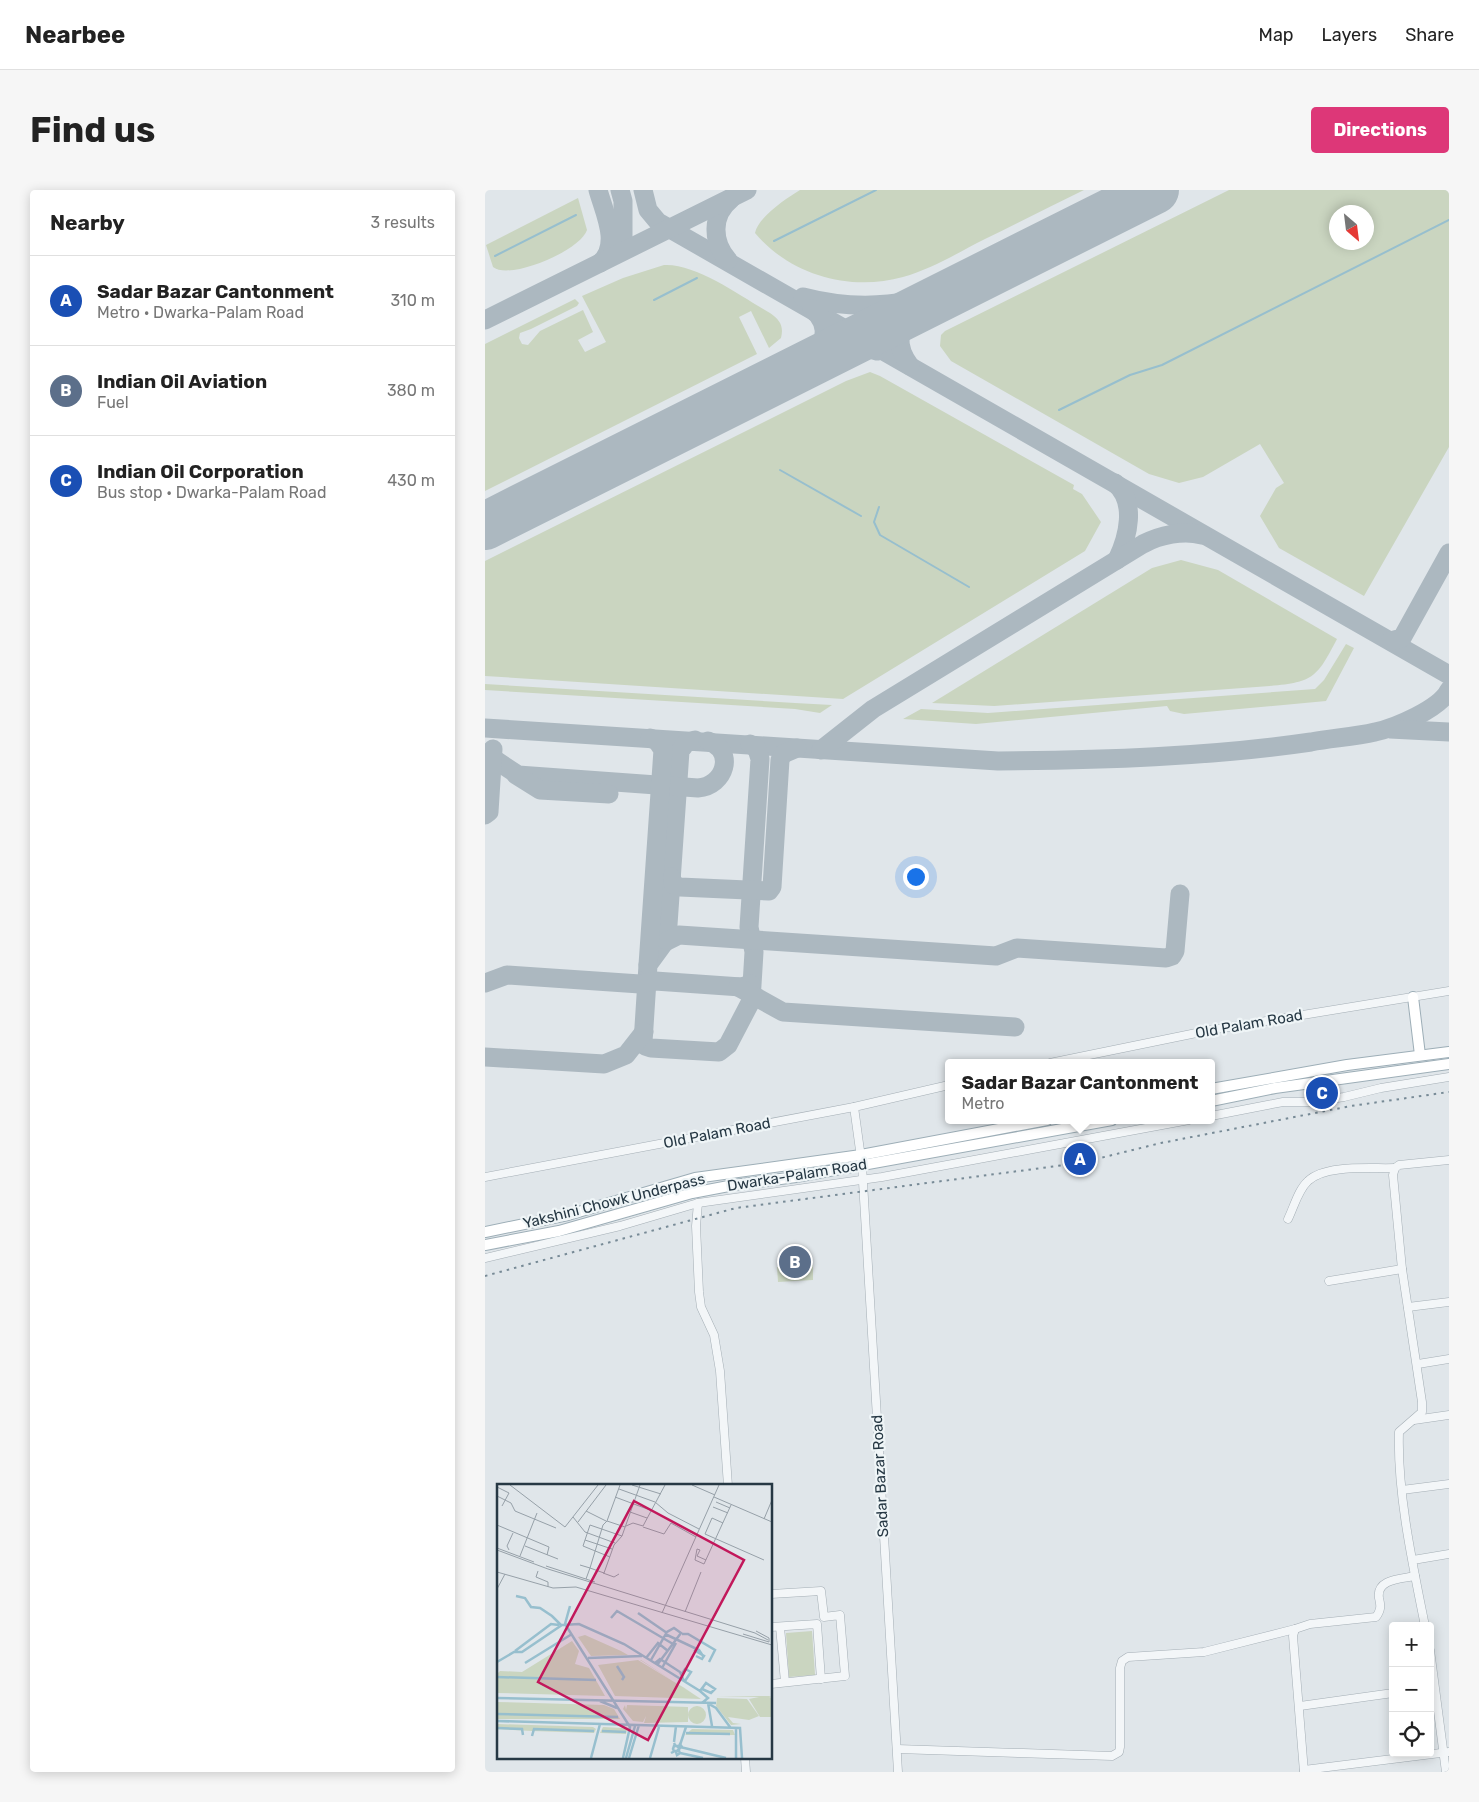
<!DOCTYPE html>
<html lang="en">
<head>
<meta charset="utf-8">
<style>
	:root { --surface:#fff; --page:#f6f6f6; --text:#222; --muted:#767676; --line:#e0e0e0; --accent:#dd3778 }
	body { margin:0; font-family:Rubik,sans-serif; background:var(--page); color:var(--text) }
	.controls { position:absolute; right:15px; bottom:15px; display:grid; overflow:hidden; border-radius:5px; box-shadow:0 2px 12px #0003 }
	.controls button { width:45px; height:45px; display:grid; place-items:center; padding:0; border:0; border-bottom:1px solid var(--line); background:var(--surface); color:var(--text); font:25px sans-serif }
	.compass { position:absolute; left:844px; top:15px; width:45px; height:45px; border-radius:50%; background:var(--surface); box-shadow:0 2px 12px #0003; rotate:152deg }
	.you { position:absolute; left:430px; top:686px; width:18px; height:18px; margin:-12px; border:4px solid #fff; border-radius:50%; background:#1a73e8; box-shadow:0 0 0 8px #1a73e833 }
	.badge { display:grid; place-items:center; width:32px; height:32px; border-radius:50%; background:var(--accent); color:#fff; font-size:16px; font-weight:700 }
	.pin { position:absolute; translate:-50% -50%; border:2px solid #fff; box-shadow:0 1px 5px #0006 }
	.popup { position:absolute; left:460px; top:869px; width:270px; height:65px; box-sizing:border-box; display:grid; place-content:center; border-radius:5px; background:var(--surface); filter:drop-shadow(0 1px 4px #0005); font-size:16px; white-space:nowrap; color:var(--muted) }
	.popup b { font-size:19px; color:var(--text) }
	.popup::after { content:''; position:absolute; left:50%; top:100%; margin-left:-10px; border:10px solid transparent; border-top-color:var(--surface) }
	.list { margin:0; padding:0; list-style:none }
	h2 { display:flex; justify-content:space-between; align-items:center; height:65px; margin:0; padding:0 20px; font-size:21px }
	h2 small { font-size:16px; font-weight:400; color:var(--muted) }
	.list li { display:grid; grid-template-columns:32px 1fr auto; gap:15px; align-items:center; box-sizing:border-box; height:90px; padding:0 20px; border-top:1px solid var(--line) }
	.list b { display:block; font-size:19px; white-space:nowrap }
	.list p { margin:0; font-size:16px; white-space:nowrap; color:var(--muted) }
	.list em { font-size:16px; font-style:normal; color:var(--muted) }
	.icon { flex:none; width:28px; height:28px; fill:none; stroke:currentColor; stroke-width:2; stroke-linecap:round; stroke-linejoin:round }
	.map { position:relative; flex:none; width:964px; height:1582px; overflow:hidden; border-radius:5px }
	header { display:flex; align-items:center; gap:30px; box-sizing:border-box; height:70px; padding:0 25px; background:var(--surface); border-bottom:1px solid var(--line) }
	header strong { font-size:24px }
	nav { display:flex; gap:28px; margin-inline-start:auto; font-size:18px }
	.intro { display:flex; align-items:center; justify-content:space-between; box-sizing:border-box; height:120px; padding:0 30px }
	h1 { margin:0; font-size:35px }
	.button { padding:12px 22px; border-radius:5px; background:var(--accent); color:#fff; font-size:18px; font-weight:700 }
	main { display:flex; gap:30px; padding:0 30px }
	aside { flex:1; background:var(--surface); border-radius:5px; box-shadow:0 2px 12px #0003 }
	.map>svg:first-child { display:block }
	.green { fill:#cad5c0; fill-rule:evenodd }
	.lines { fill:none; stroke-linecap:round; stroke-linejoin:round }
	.stream { stroke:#97bfce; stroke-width:2 }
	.taxiway { stroke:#acb8c0; stroke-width:19 }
	.runway { stroke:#acb8c0; stroke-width:48 }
	.minor-casing { stroke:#a4aeb5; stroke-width:9 }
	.major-casing { stroke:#9daeb7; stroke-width:12 }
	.minor { stroke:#f3f6f8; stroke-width:8 }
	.major { stroke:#fff; stroke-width:10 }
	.rail { stroke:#778a96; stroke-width:2; stroke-dasharray:2.5 5; stroke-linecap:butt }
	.labels { text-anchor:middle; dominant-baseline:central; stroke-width:4.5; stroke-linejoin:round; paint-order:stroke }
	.street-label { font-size:15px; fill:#263844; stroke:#eff5f7 }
	.inset-river { fill:none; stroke:#97bfce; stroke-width:2.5 }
	.inset-road { fill:none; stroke:#96a0a8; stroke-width:1 }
	.view { fill:#c2185b; fill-opacity:0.15; stroke:#c2185b; stroke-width:2.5 }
	.inset-edge { fill:none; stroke:#263844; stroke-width:2.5 }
</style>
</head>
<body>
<header>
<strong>Nearbee</strong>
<nav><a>Map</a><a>Layers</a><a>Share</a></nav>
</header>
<div class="intro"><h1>Find us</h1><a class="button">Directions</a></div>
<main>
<aside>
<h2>Nearby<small>3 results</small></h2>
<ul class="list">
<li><span class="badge" style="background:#1a4fb4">A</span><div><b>Sadar Bazar Cantonment</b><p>Metro · Dwarka-Palam Road</p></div><em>310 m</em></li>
<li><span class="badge" style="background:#5c6f8a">B</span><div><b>Indian Oil Aviation</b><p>Fuel</p></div><em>380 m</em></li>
<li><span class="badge" style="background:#1a4fb4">C</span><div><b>Indian Oil Corporation</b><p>Bus stop · Dwarka-Palam Road</p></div><em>430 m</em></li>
</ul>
</aside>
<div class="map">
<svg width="964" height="1582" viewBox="0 0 964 1582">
	<rect width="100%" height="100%" fill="#e0e6ea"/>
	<g class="green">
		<path d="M315,0H599C566,16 533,33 500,49C474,62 447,79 418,87C365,102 305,85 270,43C273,27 302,8 315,0Z"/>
		<path d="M744,0H964V257L879,406L794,358L775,326L791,298L799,293L775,254L718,287L694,293L664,284L466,171L455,156L456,145L460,141ZM852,22H882V52H852Z"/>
		<path d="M93,8L102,40C96,60 25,91 8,77L1,55Z"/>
		<path d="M179,75C211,73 257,107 285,123C295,130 299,136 296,148L284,158L266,121L254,127L272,164L0,301V154L90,109L94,113L92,116L46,139L35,143L34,148L37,154L43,155L55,141L98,120L108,142L93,150L100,162L121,152L97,106L138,88Z"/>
		<polygon points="385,182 395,186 589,295 588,299 597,304 616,332 600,361 358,509 0,486 0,371 361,191"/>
		<path d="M696,370L733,380L852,449C832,487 829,492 785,496L509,516L447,513L667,378Z"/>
		<polygon points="861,454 869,458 841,511 699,524 685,521 682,516 491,534 418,529 436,519 503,523 830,499 839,490"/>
		<polygon points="0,494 310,513 347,515 335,523 310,519 0,500"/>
		<polygon points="328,1075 328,1090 293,1092 292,1077"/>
		<polygon points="327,1441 330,1485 304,1487 301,1443"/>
	</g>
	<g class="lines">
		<g class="stream">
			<polyline points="289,51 391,0"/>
			<polyline points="10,66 91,25"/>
			<polyline points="169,110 212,88"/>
			<polyline points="574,220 645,185 677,175 964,30"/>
			<polyline points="295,280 376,326"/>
			<polyline points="394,317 389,332 395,345 484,397"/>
		</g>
		<g class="taxiway">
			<path d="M113,0C119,22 136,55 115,73"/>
			<polyline points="135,0 138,11 138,54"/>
			<polyline points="158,0 163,20 173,32 964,485"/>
			<path d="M243,70C227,52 226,25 246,9"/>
			<path d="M318,107C371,121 421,117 472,98"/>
			<polyline points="0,130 262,0"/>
			<path d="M340,165C358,159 373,154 392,161"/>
			<path d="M322,174C339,160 348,136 327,119"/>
			<path d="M425,176C410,156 412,138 429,120"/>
			<path d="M630,293C652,312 643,347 632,370"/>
			<polyline points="906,451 917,448 964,363"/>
			<path d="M0,538L513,571C617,570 723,567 826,552C847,548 869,547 890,542C909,538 955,519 964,500"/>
			<polyline points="905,539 964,542"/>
			<polyline points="210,550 201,553 195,561 182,749 163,775 158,852 160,856 166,858 234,862 243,855 266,811 269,762 264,737 275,569 272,559 265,554"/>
			<path d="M336,560L388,519L658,354C675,345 698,340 717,345"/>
			<path d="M0,563L33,585L213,598C240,596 251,561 223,551"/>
			<polyline points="31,585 55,600 124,604"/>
			<polyline points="0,625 4,622 8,559"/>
			<polyline points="186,687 189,695 195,697 284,701 287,697 295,570 298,564 312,558"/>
			<polyline points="182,751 194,745 511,766 532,758 681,768 687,766 690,761 695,704"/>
			<polyline points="163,775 178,560 172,551 165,548"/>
			<polyline points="0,793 22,785 155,794 170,791 256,797 266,794"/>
			<polyline points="253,797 298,822 530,837"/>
			<polyline points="0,867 119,874 141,865 159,842"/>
		</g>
		<polyline class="runway" points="0,336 670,0"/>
		<defs>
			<g id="minor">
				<polyline points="565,873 726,840 964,801"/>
				<polyline points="369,917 377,975 413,1582"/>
				<polyline points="726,926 798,912 826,912 859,907 896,898 964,887"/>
				<polyline points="0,987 369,917 464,895"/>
				<polyline points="213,1013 211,1036 214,1102 216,1117 229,1145 235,1181 243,1296"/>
				<path d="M803,1029C809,1017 813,1000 823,991C840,974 887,979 910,978"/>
				<polyline points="0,1068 135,1036 213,1013 397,987 704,930"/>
				<polyline points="844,1091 917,1079"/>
				<polyline points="923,1117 964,1112"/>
				<polyline points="933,1174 964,1169"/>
				<polyline points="929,1230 964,1225"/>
				<polyline points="917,1300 964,1294"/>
				<polyline points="928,1370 964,1364"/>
				<polyline points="286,1404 336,1401 339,1427 355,1425 360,1486 286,1494"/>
				<path d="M940,1436C928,1376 912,1303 914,1242L937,1222V1212L917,1079L908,985L910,978L914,975L964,970"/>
				<polyline points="286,1437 332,1434 336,1489"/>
				<polyline points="295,1437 300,1492"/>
				<polyline points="945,1460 961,1582"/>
				<polyline points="815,1516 908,1503"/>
				<polyline points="412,1559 627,1566 634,1562 635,1557 635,1478 637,1471 643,1467 719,1462 810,1439"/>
				<polyline points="260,1568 261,1582"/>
				<polyline points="819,1580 964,1562"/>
				<path d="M819,1582L808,1446L810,1439L825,1434L891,1427C896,1420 896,1416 894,1408C891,1389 916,1389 930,1386"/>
			</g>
			<g id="major">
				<polyline points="928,807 935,865"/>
				<polyline points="726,899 862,875 964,862"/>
				<polyline points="726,911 790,898 964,874"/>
				<polyline points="0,1042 83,1025 210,988 376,965 562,930"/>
				<polyline points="0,1055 74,1041 207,1003 249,995 311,987 627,930"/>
			</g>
		</defs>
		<use href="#minor" class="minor-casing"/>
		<use href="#major" class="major-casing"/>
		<use href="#minor" class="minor"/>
		<use href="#major" class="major"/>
		<polyline class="rail" points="0,1086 251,1018 595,973 676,953 866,916 964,902"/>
	</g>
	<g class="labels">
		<g class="street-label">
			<text transform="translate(764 834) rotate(-10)">Old Palam Road</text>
			<text transform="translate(232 943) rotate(-11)">Old Palam Road</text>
			<text transform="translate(312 985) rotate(-9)">Dwarka-Palam Road</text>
			<text transform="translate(129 1011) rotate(-14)">Yakshini Chowk Underpass</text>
			<text transform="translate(395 1286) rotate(-93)">Sadar Bazar Road</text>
		</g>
	</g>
	<g transform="translate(12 1294)">
		<rect width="275" height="275" fill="#e0e6ea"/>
		<path d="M88,151L124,167L131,171L94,172L81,153ZM75,157L82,167L78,180L92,184L108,212L0,209V190L3,187L25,188ZM141,176L197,210L143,176H144L204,215L118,212L101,181ZM220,212H275L272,213L275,214V233H263L252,215L262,213ZM220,214L250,215L262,232L252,236L231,233L236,239L244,240L234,241L219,222ZM0,218L107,221L117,225L123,235H0ZM128,221L129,226L130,221L191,223V238L147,239L149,232L146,238L136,237L126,225ZM191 231a9 9 0 1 1 18 0a9 9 0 1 1-18 0ZM0,240L96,243L99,245L97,249L35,247L0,245ZM106,243L125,244L130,246L129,250L103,249ZM195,245L236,246L238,251H188Z" fill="#cad5c0"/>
		<path class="inset-river" d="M19,112L28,114L34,123L43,124L55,132L64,141M73,122L68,140L133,243L126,274M141,129L170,149M114,134L120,127L176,160M168,150L202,166L206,172M185,150H191L218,166L212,178M197,166L207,172L205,175L199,172M18,167L54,140L62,141M91,174L145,172M149,174L161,159L171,167M154,176L170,148L177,144L184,149L160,181M0,178L17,168H25L65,141L82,140L127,160L203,207L211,214L205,219M28,179L75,150M158,179L163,175L183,188L187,197M120,182L127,193L125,196M165,184L179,159M184,191L188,185L194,188L188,197M0,193L99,196M203,207L209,199L218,205L214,209L205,205M0,214L219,219M103,217L120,224M210,219L219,224L233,243M211,219L215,242M0,230L121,233M0,237L243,244L245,274M0,244L25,245L26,251M239,244V274M105,247L129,248M189,249L233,250M35,252L37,245L97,247M177,258L179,242M183,261L189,243M179,262L229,274M174,269L176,268L177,267H180L183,264L185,263L183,260L182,262H177L176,265L177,267H178L179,268L180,271L183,269L182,267V264L180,262H179L178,261L177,259M183,269L206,274M94,274L103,240M129,274L138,242M132,274L142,241M153,274L162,243"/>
		<path class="inset-road" d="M13,1L68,43L101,1M123,1L110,37L128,43M135,1L164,10M195,1L218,11M0,3L12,9L5,22M122,5L158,18L171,29L202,45M0,12L14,19L18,27L59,44M118,13L153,26M217,13L275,38M219,18L233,24M216,23L231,29M89,27L109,37M133,28L150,34M76,33L88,48L118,59M267,35L275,16M81,38L109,1M226,39L215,34L208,50L267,76M0,41L52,63L50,71M129,42L136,39L146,42L168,1M146,43L167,50L174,39L199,53M88,56L115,65M28,62L61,75M0,64L37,78M0,66L51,85L258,149L271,156M12,66L10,62L16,49M203,66L200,65L198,76L207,80L234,21M203,66L200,72L209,76M23,72L40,29M113,73L86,62L93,41L125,52M83,81L93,84L106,41L110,37M49,82L98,98M41,87L39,93L51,98V103M0,88L56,104L79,103L275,161M106,89L117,93L122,90M89,95L93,84L107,89L117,61L125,52L143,1M0,105L8,90M188,128L204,88M165,129L222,1M246,150L272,158V154L259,147"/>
		<path class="view" d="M137,17L247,76L151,256L41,198Z"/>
		<rect width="275" height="275" class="inset-edge"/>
	</g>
</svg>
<div class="controls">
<button>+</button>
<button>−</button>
<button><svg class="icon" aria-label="locate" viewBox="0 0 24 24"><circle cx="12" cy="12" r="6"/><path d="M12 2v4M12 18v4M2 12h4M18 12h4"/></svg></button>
</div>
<svg class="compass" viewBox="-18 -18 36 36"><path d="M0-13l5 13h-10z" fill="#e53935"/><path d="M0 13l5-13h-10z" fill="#767676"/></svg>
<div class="you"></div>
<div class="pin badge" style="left:595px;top:969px;background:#1a4fb4">A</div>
<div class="popup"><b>Sadar Bazar Cantonment</b>Metro</div>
<div class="pin badge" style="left:310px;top:1072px;background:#5c6f8a">B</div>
<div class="pin badge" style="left:837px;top:903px;background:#1a4fb4">C</div>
</div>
</main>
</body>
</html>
